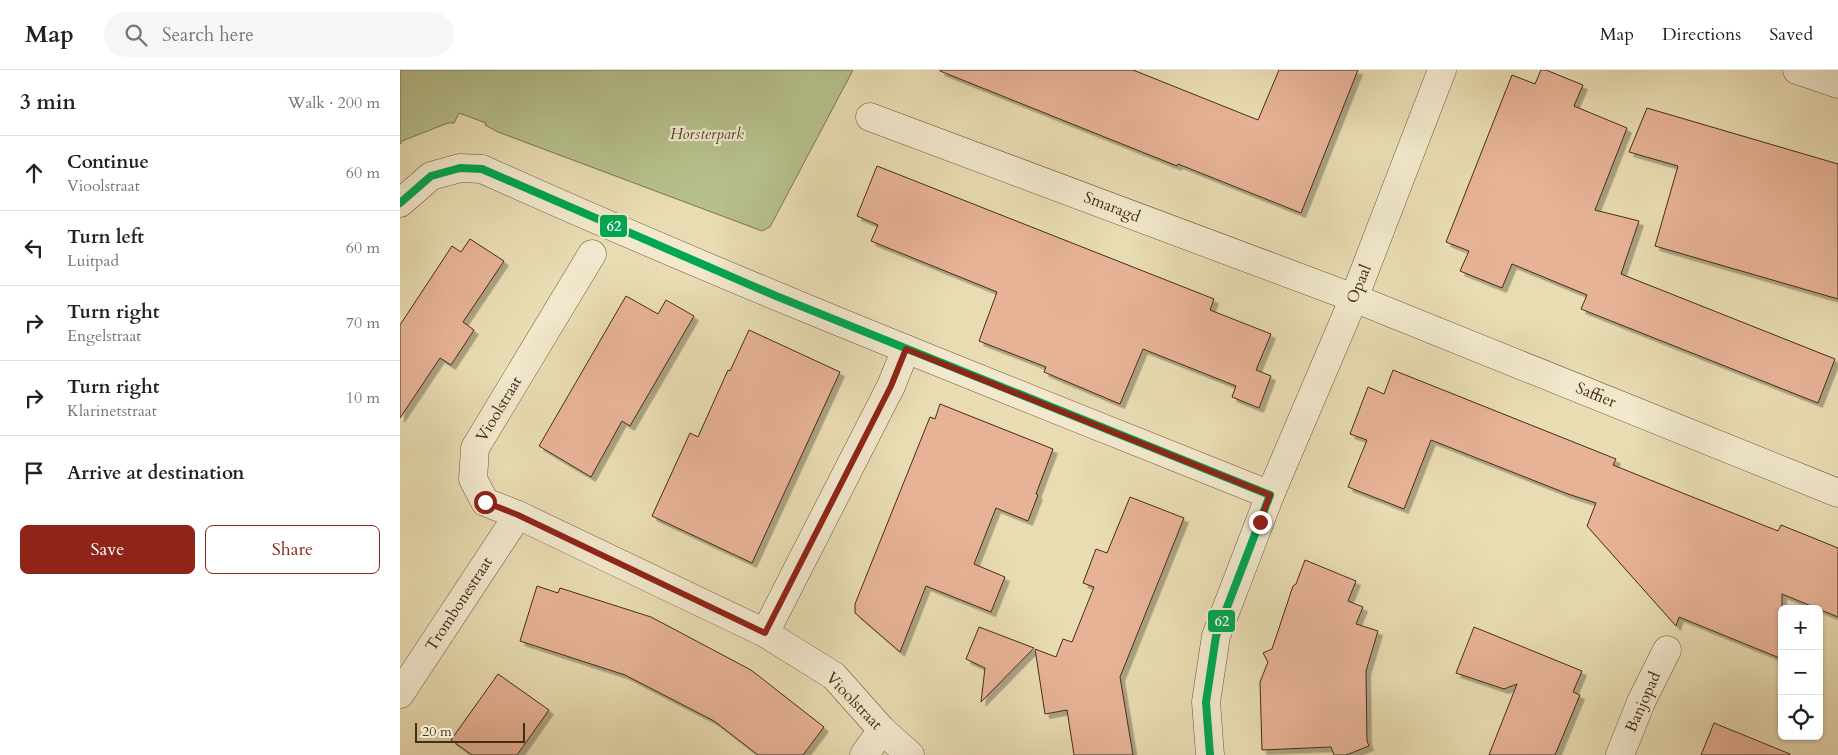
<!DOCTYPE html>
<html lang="en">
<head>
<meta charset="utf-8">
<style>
	:root { --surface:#fff; --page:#f6f6f6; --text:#222; --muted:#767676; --line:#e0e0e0; --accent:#8f2418 }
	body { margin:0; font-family:Cardo,serif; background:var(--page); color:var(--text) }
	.controls { position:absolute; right:15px; bottom:15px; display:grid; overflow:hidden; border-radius:8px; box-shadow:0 1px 4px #0004 }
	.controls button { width:45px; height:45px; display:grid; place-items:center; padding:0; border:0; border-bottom:1px solid var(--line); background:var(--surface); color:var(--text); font:25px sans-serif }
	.scale { position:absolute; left:15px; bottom:12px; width:110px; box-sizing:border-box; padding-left:5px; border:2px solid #442c18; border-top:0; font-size:14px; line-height:18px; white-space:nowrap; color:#442c18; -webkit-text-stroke:4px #f1e8cd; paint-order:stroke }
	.stop { position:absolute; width:15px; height:15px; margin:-11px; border:4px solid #8f2418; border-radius:50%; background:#fff }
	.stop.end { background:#8f2418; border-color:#fff; box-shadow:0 1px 5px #0008 }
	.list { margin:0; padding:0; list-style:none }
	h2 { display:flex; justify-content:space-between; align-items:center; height:65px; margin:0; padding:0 20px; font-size:21px }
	h2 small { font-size:16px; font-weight:400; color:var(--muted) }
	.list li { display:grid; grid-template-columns:32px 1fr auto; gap:15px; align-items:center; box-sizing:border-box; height:75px; padding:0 20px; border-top:1px solid var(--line) }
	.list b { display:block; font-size:19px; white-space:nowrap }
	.list p { margin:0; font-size:16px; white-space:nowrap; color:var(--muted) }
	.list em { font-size:16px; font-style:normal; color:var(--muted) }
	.actions { display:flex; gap:10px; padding:15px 20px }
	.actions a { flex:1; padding:11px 0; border:1px solid var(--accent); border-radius:8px; text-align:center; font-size:18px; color:var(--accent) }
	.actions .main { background:var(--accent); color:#fff }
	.icon { flex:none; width:28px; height:28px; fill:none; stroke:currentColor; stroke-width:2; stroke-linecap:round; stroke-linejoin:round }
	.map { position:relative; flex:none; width:1438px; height:685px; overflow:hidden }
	header { display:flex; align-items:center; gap:30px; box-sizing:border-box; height:70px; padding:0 25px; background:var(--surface); border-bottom:1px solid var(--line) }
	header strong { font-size:24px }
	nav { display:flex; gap:28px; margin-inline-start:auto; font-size:18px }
	.search { width:350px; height:45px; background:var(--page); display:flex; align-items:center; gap:12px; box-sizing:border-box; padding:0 18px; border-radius:28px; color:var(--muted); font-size:19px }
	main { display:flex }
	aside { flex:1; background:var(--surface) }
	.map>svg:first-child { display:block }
	.green { fill:#b6c08c; stroke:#7d7652 }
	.building { fill:#e7b397; stroke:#442c18; filter:url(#shadow) }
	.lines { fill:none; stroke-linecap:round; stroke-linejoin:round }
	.pedestrian-casing { stroke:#6d583e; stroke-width:29 }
	.minor-casing { stroke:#6d583e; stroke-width:29 }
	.pedestrian { stroke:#f1e8cd; stroke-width:28 }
	.minor { stroke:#f1e8cd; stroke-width:28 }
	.bus-1-casing { stroke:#f1e8cd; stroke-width:11 }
	.bus-1 { stroke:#00a651; stroke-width:8 }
	.route { stroke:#8f2418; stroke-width:6 }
	.labels { text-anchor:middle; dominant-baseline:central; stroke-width:4.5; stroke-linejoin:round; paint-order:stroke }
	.park-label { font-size:16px; font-style:italic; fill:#5b4a2f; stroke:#f1e8cd }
	.street-label { font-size:16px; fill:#442c18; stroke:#f1e8cd }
	.line-badge { stroke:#f1e8cd; stroke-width:2 }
	.badge-label { font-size:14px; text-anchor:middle; font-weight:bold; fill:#fff }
</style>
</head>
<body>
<header>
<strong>Map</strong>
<div class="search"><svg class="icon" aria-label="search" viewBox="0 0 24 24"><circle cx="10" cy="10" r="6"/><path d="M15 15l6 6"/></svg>Search here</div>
<nav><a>Map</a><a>Directions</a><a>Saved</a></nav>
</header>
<main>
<aside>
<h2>3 min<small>Walk · 200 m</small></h2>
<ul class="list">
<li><svg class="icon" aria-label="ahead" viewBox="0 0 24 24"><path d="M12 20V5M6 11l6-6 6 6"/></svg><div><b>Continue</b><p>Vioolstraat</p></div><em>60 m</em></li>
<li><svg class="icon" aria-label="left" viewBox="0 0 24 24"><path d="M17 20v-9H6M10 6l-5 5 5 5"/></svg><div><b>Turn left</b><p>Luitpad</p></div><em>60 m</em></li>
<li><svg class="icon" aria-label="right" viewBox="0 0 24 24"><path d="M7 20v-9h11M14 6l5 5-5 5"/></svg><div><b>Turn right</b><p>Engelstraat</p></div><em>70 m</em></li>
<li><svg class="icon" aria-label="right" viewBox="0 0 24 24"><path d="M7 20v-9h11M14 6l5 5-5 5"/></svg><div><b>Turn right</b><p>Klarinetstraat</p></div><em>10 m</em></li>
<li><svg class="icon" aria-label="arrive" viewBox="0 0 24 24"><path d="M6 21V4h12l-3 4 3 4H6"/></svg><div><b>Arrive at destination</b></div></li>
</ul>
<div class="actions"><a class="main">Save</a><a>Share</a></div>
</aside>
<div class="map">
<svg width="1438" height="685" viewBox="0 0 1438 685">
	<defs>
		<filter id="shadow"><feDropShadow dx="4.5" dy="4.5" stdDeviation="0" flood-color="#0004"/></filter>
	</defs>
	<rect width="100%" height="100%" fill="#e9dcb2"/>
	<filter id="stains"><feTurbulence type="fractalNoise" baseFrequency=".004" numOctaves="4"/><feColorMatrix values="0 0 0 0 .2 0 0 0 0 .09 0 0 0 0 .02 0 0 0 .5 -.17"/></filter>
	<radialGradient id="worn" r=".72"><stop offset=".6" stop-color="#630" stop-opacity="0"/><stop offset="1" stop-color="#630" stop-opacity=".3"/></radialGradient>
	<polygon class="green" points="0,0 453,0 370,157 362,161 98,62 85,55 86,53 59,43 54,53 48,53 2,71 0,74"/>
	<g class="building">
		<polygon points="540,0 733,0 858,50 879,0 958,0 901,143 778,94 777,96 540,1"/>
		<polygon points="1141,0 1146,0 1183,15 1174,36 1227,58 1195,140 1239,151 1221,204 1435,289 1418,333 1181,239 1187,225 1112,194 1102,218 1060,201 1069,181 1046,172 1091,58 1112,5 1135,14"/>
		<polygon points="1247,38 1438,94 1438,229 1255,176 1278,96 1229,82"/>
		<polygon points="477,96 814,229 810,240 871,264 856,300 871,306 859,338 832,327 836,316 743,279 720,334 644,302 646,297 579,271 597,222 471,171 478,155 457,146"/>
		<polygon points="70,169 104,191 63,252 74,260 51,295 40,288 0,348 0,255 52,176 61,182"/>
		<polygon points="226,226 258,244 266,230 294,246 230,356 222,351 191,407 139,376"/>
		<polygon points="349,260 440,302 352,493 252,446 290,363 298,367 328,300 330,301"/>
		<polygon points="993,300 1216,389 1213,395 1295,428 1378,461 1381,455 1438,478 1438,547 1382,524 1382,589 1279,547 1276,556 1187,456 1196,433 1168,424 1031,370 1004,439 948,417 967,370 950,364 968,317 984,324"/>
		<polygon points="540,334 653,379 636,424 638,425 628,451 596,438 574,494 605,507 591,542 526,516 500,582 455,543 455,534 530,347 535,349"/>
		<polygon points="730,427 784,448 720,607 733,685 674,685 667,640 645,644 635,579 656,587 663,569 672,572 694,517 683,513 696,479 707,483"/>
		<polygon points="905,490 956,511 948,531 963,537 956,554 978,561 966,601 967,671 969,676 946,685 934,685 931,677 862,680 860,612 868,592 863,583 872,579 893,516 896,514"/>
		<polygon points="137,516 158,523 160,518 251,547 351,600 424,657 403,685 358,685 314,651 225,605 120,571"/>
		<polygon points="579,557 634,578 581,632 585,598 566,589"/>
		<polygon points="1074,557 1182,601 1173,622 1180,625 1155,685 1089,685 1117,614 1104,619 1056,603"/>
		<polygon points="98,604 149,640 117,685 72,685 51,670"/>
		<polygon points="1314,653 1390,684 1390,685 1301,685"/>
	</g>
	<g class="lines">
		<defs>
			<g id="pedestrian">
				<polyline points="491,316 506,279"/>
				<polyline points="1241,632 1267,580"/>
			</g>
			<g id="minor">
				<polyline points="1397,0 1438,14"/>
				<polyline points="470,47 954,228 1438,423"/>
				<path d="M0,133L31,106L60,98L82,99C341,216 606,319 870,425"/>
				<polyline points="192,184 75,378 73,409 85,432 118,445 365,563 434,606 482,660 510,685"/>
				<polyline points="365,563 491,316"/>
				<polyline points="0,624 118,445"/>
				<polyline points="464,685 482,660"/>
				<polyline points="810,685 806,632 816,566 870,425 954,228 1042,0"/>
				<polyline points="1220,685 1241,632"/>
			</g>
		</defs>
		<use href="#pedestrian" class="pedestrian-casing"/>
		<use href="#minor" class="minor-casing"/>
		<use href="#pedestrian" class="pedestrian"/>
		<use href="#minor" class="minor"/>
		<defs>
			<g id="bus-1">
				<polyline points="0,133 31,106 60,98 82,99 376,226 870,425"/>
				<polyline points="810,685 806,632 816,566 870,425"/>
			</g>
		</defs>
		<use href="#bus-1" class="bus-1-casing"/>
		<use href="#bus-1" class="bus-1"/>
	</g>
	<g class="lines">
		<polyline class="route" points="85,432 118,445 365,563 491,316 506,279 870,425 860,452"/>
	</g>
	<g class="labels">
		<g class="park-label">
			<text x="307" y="64">Horsterpark</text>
		</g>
		<g class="street-label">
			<text transform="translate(712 137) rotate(21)">Smaragd</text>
			<text transform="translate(959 214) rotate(-68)">Opaal</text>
			<text transform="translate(1196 325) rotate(22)">Saffier</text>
			<text transform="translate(99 339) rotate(-59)">Vioolstraat</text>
			<text transform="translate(59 534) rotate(-57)">Trombonestraat</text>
			<text transform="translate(454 631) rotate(46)">Vioolstraat</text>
			<text transform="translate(1243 632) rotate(-66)">Banjopad</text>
		</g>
	</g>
	<g class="line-badge">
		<rect x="199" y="144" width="29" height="24" rx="5" fill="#00a651"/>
		<rect x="807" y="539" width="29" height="24" rx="5" fill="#00a651"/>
	</g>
	<g class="badge-label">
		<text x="214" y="161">62</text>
		<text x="822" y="556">62</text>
	</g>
	<rect width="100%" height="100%" filter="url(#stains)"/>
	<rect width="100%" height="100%" fill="url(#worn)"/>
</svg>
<div class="controls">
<button>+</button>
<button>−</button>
<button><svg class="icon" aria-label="locate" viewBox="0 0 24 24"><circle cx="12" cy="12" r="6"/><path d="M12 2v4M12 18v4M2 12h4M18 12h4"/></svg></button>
</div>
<div class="scale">20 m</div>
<div class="stop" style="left:85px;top:432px"></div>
<div class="stop end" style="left:860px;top:452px"></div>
</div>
</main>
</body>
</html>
